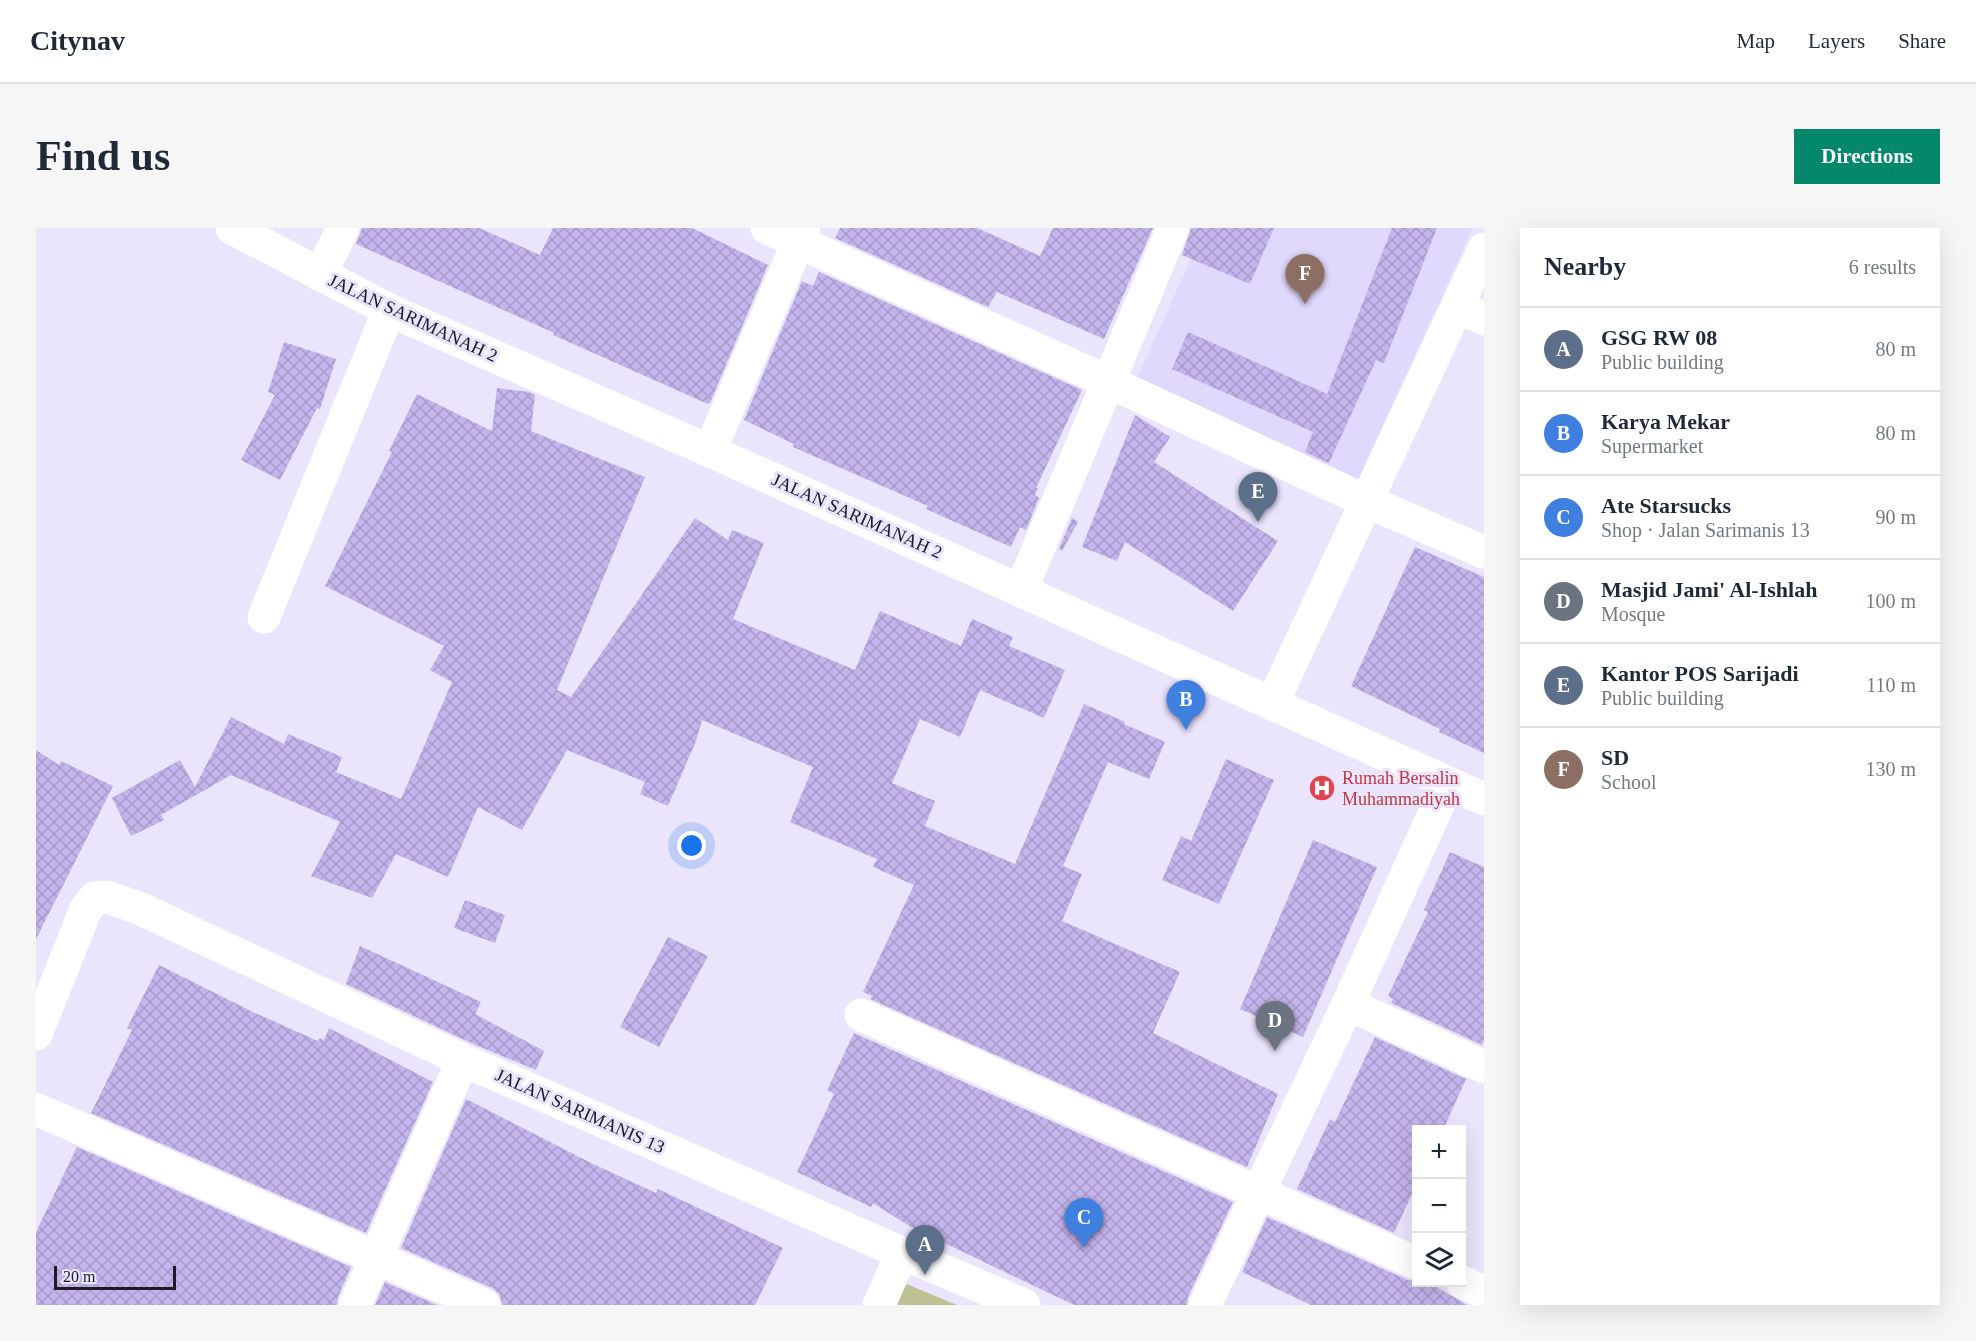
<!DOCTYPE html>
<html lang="en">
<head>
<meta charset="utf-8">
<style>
	:root { --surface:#fff; --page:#f6f6f7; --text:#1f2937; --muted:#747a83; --line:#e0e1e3; --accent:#03886c }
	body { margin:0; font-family:"Times New Roman",serif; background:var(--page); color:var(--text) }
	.controls { position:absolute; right:18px; bottom:18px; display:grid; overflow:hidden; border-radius:0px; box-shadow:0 6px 24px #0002 }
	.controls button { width:54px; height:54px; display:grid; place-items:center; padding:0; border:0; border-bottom:2px solid var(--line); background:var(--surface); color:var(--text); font:30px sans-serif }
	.scale { position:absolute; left:18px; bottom:15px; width:122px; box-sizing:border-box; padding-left:6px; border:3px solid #1d1a24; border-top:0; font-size:16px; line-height:21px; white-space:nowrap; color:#1d1a24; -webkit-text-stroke:4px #eae4fc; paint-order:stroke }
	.you { position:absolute; left:656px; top:618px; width:21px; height:21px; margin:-15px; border:4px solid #fff; border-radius:50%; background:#1a73e8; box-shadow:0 0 0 9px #1a73e833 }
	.badge { display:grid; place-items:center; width:39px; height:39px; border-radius:50%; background:var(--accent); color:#fff; font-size:20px; font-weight:700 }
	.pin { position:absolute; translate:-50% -50px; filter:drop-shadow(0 2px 3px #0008) }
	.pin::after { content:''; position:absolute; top:32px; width:21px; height:18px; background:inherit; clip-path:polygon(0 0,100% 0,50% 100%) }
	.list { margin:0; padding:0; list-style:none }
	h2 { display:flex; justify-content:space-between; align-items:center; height:78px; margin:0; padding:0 24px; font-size:26px }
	h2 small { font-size:20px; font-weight:400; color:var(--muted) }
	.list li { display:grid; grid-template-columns:39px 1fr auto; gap:18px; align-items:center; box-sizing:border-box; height:84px; padding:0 24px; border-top:2px solid var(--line) }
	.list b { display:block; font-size:22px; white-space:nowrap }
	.list p { margin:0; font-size:20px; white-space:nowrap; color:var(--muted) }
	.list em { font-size:20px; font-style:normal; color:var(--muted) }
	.icon { flex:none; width:33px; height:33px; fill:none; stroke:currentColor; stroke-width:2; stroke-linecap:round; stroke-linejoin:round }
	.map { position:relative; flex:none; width:1448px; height:1077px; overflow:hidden; border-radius:0px }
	header { display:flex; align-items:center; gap:36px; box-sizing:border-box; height:84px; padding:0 30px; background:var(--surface); border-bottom:2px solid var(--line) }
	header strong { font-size:28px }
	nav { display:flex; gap:33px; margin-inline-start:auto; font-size:21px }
	.intro { display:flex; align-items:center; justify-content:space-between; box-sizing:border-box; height:144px; padding:0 36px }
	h1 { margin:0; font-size:42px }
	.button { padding:15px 27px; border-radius:0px; background:var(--accent); color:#fff; font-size:21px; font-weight:700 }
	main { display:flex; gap:36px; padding:0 36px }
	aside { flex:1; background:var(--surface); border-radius:0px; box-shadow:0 6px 24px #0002 }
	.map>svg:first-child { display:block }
	.built { fill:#e1d8fd }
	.grass { fill:#bec295 }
	.building { fill:url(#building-cross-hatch) }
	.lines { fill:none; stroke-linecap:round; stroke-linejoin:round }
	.minor { stroke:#fff; stroke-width:33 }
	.labels { text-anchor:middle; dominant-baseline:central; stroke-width:6; stroke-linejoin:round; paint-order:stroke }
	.street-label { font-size:18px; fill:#1d1a24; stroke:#eae4fc }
	.health-label { font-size:18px; fill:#be3a42; stroke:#eae4fc; text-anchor:start }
</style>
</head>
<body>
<header>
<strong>Citynav</strong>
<nav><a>Map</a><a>Layers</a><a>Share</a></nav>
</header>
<div class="intro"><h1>Find us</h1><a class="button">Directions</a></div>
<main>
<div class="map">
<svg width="1448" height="1077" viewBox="0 0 1448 1077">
	<defs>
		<pattern id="building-cross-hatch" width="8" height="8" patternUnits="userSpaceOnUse" patternTransform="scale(1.5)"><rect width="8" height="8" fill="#c4b4ec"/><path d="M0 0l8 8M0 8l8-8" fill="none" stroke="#a89aca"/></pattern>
	</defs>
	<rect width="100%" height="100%" fill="#eae4fc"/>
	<polygon class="built" points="1169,0 1437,0 1322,252 1100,152"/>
	<polygon class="grass" points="868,1055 921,1077 858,1077"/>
	<g class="building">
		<polygon points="326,0 443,0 504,27 517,0 656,0 732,37 674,175 672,176 517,107 518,105 483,89 320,16"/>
		<polygon points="804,0 941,0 1004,28 1017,0 1117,0 1068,111 961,64 952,79 799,10"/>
		<polygon points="1155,0 1238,0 1214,56 1146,27"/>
		<polygon points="1356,0 1401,0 1348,135 1340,132 1293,235 1269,224 1277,204 1136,141 1152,104 1291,166"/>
		<polygon points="783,44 1046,162 1000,260 1002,260 999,267 1003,270 990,302 984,299 975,319 890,281 892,278 757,219 758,216 708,192 766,53 777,58"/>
		<polygon points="248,114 300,131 284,181 281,180 244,252 205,232 239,167 232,164"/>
		<polygon points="461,160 493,164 499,167 495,203 609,249 521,462 535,469 659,290 692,312 696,302 728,315 697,391 819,442 844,383 925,418 936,391 977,409 973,418 1029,442 1008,490 944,462 924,509 884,491 856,555 899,573 889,598 979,636 1048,476 1089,494 1088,496 1129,514 1113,551 1072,534 1027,638 1046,646 1026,693 1144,744 1117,805 1242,866 1211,939 834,771 836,768 827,764 878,657 837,639 841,631 754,594 777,539 666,492 660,513 632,578 604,566 609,554 531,522 486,602 442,579 412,649 360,626 336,670 275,648 304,594 195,547 125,587 128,592 95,608 76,570 144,532 159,559 195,489 248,516 252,506 306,529 300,544 365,571 416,454 394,442 408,418 289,358 356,224 353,223 381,166 456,203"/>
		<polygon points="1099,187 1134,209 1118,234 1242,313 1197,383 1089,314 1081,333 1046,319"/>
		<polygon points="1036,290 1042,294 1026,323 1023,321"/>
		<polygon points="1379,319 1448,349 1448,525 1403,504 1404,501 1315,458"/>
		<polygon points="0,522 23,537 25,533 77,558 0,711"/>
		<polygon points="1190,531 1238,552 1183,676 1126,652 1145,608 1155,613"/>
		<polygon points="1277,612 1341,639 1267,809 1204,781"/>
		<polygon points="1414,624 1448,639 1448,812 1446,817 1355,775 1357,771 1352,768 1392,684 1388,682"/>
		<polygon points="429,672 469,687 459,715 418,700"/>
		<polygon points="632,709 672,728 623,819 584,799"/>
		<polygon points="324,718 445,774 439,786 508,823 500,842 435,815 310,756"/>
		<polygon points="123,737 217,784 282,813 284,810 288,812 293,800 397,854 330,1005 55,885 96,802 91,800"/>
		<polygon points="818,805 1197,974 1152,1069 1151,1077 1038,1077 875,999 837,975 835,979 761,944 798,866 791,862"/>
		<polygon points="1339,809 1430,851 1407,902 1380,902 1380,957 1358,1005 1261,961 1294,891 1299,894"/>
		<polygon points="430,871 555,935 620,965 622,961 747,1020 719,1077 466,1077 463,1066 456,1060 365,1020"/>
		<polygon points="41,919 315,1039 302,1069 301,1077 0,1077 0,1004"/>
		<polygon points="1231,989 1372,1052 1392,1054 1431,1077 1275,1077 1206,1044"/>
		<polygon points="349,1054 401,1077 339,1077"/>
	</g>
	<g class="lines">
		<g class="minor">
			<polyline points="196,0 353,82 674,223 1448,571"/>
			<polyline points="731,0 1071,153 1330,273 1448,324"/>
			<polyline points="284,47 307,0"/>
			<polyline points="1422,78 1448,91"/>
			<polyline points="674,223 768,0"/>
			<polyline points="985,362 1137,0"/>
			<polyline points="228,389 353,82"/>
			<polyline points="1236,476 1448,21"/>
			<polyline points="1312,776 1448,839"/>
			<polyline points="825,787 1380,1035"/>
			<polyline points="0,806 50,681 59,670 71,669 103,680 427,832 866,1025 988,1077"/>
			<polyline points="0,881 448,1077"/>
			<polyline points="1426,1054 1448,1064"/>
			<polyline points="319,1077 427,832"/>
			<polyline points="843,1077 866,1025"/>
			<polyline points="1169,1077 1312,776 1412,555"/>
		</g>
	</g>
	<defs>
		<symbol id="hospital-disc" viewBox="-11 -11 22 22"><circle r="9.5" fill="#e0444e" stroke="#eae4fc"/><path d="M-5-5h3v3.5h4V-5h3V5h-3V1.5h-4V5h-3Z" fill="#fff"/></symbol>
	</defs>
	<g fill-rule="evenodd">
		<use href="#hospital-disc" x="1271" y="545" width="30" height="30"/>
	</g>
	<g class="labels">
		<g class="street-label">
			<text transform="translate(377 90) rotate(25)">JALAN SARIMANAH 2</text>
			<text transform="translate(821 288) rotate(24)">JALAN SARIMANAH 2</text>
			<text transform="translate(544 883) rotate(24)">JALAN SARIMANIS 13</text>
		</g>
		<g class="health-label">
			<text x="1306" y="550">Rumah Bersalin<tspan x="1306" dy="21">Muhammadiyah</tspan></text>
		</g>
	</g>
</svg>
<div class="controls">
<button>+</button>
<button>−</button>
<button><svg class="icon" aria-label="layers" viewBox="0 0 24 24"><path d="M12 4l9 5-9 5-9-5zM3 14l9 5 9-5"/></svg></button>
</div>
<div class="scale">20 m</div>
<div class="you"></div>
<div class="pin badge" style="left:889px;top:1047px;background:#5c6f8a">A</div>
<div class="pin badge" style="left:1150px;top:502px;background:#3f7fe0">B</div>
<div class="pin badge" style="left:1048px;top:1020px;background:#3f7fe0">C</div>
<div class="pin badge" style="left:1239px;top:823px;background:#6b7280">D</div>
<div class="pin badge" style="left:1222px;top:294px;background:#5c6f8a">E</div>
<div class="pin badge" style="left:1269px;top:76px;background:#8d6e63">F</div>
</div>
<aside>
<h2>Nearby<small>6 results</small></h2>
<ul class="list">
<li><span class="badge" style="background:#5c6f8a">A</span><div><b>GSG RW 08</b><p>Public building</p></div><em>80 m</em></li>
<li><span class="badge" style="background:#3f7fe0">B</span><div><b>Karya Mekar</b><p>Supermarket</p></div><em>80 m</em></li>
<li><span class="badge" style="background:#3f7fe0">C</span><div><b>Ate Starsucks</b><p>Shop · Jalan Sarimanis 13</p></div><em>90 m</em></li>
<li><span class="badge" style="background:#6b7280">D</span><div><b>Masjid Jami' Al-Ishlah</b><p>Mosque</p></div><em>100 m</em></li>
<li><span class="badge" style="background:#5c6f8a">E</span><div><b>Kantor POS Sarijadi</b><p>Public building</p></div><em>110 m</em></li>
<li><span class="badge" style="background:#8d6e63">F</span><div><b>SD</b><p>School</p></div><em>130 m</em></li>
</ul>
</aside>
</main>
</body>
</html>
